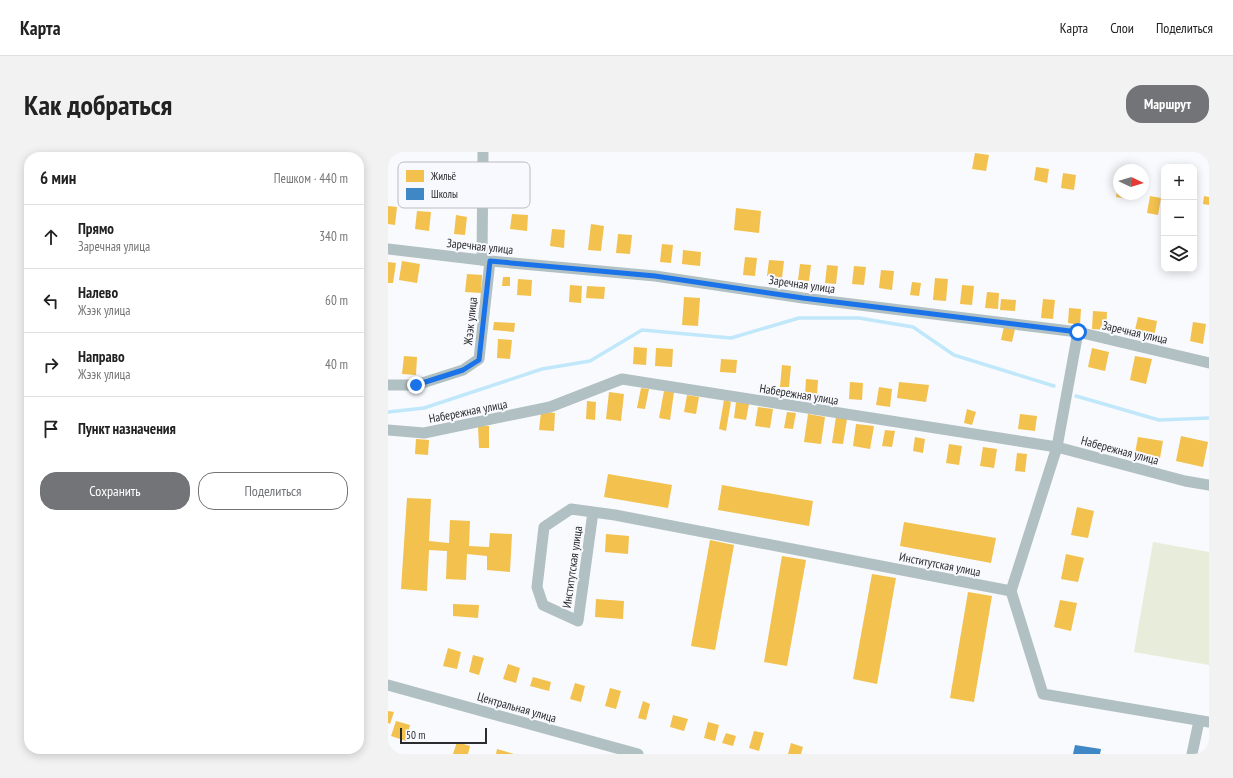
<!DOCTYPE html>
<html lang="ru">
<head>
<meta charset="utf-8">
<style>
	:root { --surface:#fff; --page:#f2f2f2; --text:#222; --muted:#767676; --line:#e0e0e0; --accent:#737477 }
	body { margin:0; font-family:"PT Sans Narrow",sans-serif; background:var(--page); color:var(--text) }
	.controls { position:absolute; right:12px; top:12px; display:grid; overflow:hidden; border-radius:8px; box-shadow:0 2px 10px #0003 }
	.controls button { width:36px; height:36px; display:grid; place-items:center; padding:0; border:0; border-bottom:1px solid var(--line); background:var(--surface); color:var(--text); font:20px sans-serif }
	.compass { position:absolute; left:725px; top:12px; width:36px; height:36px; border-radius:50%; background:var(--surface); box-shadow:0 2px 10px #0003; rotate:94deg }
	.scale { position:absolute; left:12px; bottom:10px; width:87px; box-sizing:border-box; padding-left:4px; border:2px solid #2b2c2e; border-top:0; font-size:11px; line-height:14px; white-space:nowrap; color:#2b2c2e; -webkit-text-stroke:3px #f8f9ff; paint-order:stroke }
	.stop { position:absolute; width:12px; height:12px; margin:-9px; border:3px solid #1a73e8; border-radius:50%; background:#fff }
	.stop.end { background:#1a73e8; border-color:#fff; box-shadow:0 1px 4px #0008 }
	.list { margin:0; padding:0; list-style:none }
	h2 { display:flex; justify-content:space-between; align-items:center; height:52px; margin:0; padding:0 16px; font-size:17px }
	h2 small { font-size:13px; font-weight:400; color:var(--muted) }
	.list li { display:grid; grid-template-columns:26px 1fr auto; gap:12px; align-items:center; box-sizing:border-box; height:64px; padding:0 16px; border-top:1px solid var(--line) }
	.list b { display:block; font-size:15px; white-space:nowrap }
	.list p { margin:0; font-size:13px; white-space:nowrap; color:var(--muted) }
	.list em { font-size:13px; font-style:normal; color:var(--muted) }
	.actions { display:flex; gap:8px; padding:12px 16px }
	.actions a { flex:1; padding:9px 0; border:1px solid var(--accent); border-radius:16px; text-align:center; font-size:14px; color:var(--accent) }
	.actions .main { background:var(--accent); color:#fff }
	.icon { flex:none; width:22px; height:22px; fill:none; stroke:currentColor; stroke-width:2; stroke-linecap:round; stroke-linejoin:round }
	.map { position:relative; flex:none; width:821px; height:602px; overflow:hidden; border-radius:16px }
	header { display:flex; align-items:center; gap:24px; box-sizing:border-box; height:56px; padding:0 20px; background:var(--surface); border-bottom:1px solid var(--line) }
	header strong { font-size:19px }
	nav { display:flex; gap:22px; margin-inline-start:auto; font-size:14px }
	.intro { display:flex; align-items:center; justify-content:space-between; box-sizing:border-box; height:96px; padding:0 24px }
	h1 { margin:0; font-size:28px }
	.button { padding:10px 18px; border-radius:16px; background:var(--accent); color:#fff; font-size:14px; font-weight:700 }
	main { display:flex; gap:24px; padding:0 24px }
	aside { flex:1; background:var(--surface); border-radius:16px; box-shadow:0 2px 10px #0003 }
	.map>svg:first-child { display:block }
	.pitch { fill:#e8eddb }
	.homes { fill:#f2c14e }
	.schools { fill:#3f88c5 }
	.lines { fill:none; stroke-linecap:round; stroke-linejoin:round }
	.stream { stroke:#c1e8fa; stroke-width:3.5 }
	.street { stroke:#b1c0c2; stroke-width:11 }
	.route { stroke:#1a73e8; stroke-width:5 }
	.labels { text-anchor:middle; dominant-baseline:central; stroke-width:4; stroke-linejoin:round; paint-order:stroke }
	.street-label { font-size:12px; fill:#2b2c2e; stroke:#f8f9ff }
	.key { fill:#f8f9ff; stroke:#babcc0; stroke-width:1 }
	.key-label { font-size:11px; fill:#2b2c2e }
</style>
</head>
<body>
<header>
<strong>Карта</strong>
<nav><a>Карта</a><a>Слои</a><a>Поделиться</a></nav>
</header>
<div class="intro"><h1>Как добраться</h1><a class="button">Маршрут</a></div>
<main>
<aside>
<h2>6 мин<small>Пешком · 440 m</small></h2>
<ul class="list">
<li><svg class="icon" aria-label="ahead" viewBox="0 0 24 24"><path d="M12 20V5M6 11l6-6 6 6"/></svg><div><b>Прямо</b><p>Заречная улица</p></div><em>340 m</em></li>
<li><svg class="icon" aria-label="left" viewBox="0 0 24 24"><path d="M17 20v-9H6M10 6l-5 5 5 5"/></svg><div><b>Налево</b><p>Жээк улица</p></div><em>60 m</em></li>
<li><svg class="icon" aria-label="right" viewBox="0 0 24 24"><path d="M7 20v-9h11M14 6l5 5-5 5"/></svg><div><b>Направо</b><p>Жээк улица</p></div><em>40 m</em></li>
<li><svg class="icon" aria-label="arrive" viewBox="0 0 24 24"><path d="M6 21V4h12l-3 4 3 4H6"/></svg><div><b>Пункт назначения</b></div></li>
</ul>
<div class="actions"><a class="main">Сохранить</a><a>Поделиться</a></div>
</aside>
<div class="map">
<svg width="821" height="602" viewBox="0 0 821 602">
	<rect width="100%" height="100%" fill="#f9fafe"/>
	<polygon class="pitch" points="765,390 821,400 821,513 746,500"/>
	<g class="homes">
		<polygon points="587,1 601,3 598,19 584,17"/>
		<polygon points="648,15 661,17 659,31 646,28"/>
		<polygon points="675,21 688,23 686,38 673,36"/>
		<polygon points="730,32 731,42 747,42 746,48 728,45"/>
		<polygon points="762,44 773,46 770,63 759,61"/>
		<polygon points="816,44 821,45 821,53 815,52"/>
		<polygon points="806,50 809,51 807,66 806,66"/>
		<polygon points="0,54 9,55 7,73 0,72"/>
		<polygon points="348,56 373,59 371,81 346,78"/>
		<polygon points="29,59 43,60 41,79 27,77"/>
		<polygon points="124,62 140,63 139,79 122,77"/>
		<polygon points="68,63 79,65 77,83 66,82"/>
		<polygon points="203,72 216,74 213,99 200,98"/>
		<polygon points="164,77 177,78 176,96 162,94"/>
		<polygon points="230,82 244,83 242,102 228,101"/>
		<polygon points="274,92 285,93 283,111 272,110"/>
		<polygon points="295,98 313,100 312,114 294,112"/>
		<polygon points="357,105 369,106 367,124 355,123"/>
		<polygon points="381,108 396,109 394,126 379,124"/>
		<polygon points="14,109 32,112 29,131 11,128"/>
		<polygon points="0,110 8,111 5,131 0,131"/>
		<polygon points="412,112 423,113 421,129 410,128"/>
		<polygon points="439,113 450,114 448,132 437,131"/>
		<polygon points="466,114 478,115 476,133 464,132"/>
		<polygon points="493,118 506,119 504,138 491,136"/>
		<polygon points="79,122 94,123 93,141 77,140"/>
		<polygon points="115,125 122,125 122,134 114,134"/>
		<polygon points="547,126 560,127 558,149 545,148"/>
		<polygon points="130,127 144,128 143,144 129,143"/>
		<polygon points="524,130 533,131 531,144 522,143"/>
		<polygon points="182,133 194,134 193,151 181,150"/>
		<polygon points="574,133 586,134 584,153 572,152"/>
		<polygon points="199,134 217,135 216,147 198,146"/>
		<polygon points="599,140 611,141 610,157 597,156"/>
		<polygon points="296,145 312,146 310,174 294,173"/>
		<polygon points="613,147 628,148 627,159 612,158"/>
		<polygon points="655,147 667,148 665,167 653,166"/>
		<polygon points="681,156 693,157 692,173 680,171"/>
		<polygon points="705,159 719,160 718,178 704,177"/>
		<polygon points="750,165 769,169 766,186 746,182"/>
		<polygon points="106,170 127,171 126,180 105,178"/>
		<polygon points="805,170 818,172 815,192 802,189"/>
		<polygon points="616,174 627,177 624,190 613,188"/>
		<polygon points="110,187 124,188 122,207 109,206"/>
		<polygon points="246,195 259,196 258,213 245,212"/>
		<polygon points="268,196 285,197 284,215 267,214"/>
		<polygon points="704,196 721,200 717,219 700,215"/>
		<polygon points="16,204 29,205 28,223 14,222"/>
		<polygon points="747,204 764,207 758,232 742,228"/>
		<polygon points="333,207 349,208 348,221 332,220"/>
		<polygon points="394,213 403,214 401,235 392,235"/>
		<polygon points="418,227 430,228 429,244 417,243"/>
		<polygon points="462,230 475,231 474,248 461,247"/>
		<polygon points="511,230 541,233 538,250 509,246"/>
		<polygon points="491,235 504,237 502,255 488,253"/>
		<polygon points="253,236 261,237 257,257 249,256"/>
		<polygon points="276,239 286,240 282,268 271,266"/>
		<polygon points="221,240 236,242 233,269 218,267"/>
		<polygon points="299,243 311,245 308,262 296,260"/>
		<polygon points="336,248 343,250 338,279 331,277"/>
		<polygon points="199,249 208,250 207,268 198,267"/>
		<polygon points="348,250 361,252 358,268 346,266"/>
		<polygon points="370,255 385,257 382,276 367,274"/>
		<polygon points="579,257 588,260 584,273 576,271"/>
		<polygon points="153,260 167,261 166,279 151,278"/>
		<polygon points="399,260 408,261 405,277 396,276"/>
		<polygon points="420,262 437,265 433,292 416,290"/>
		<polygon points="632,262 649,264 647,279 630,277"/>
		<polygon points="448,265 459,267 455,292 444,291"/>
		<polygon points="468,272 486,274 482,297 465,294"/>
		<polygon points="90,274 101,274 101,296 91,296"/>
		<polygon points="497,278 507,279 504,295 494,294"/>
		<polygon points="793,284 820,290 815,315 788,309"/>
		<polygon points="527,285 537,287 535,301 525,299"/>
		<polygon points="750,285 775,289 772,306 747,301"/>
		<polygon points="28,287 41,288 40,303 27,302"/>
		<polygon points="561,292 574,294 571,313 558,311"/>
		<polygon points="595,295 609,297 606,316 592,314"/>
		<polygon points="629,301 639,302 637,320 627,319"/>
		<polygon points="220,322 284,333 280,356 216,345"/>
		<polygon points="334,333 425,349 421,374 330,358"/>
		<polygon points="19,346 43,347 41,389 61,391 62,368 82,369 81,394 101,395 102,381 124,382 122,420 99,418 99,404 79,402 78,428 58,427 59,399 41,398 39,439 13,437"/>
		<polygon points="689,355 706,359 700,386 683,383"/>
		<polygon points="516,370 608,386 603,411 512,394"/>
		<polygon points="218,382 241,384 240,402 217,400"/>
		<polygon points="322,388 346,393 327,498 303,494"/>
		<polygon points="678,402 696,406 690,430 673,427"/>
		<polygon points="394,404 418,408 399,514 376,510"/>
		<polygon points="484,422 508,426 489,532 465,527"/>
		<polygon points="580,440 604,444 586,550 562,546"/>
		<polygon points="208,447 236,449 235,467 207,465"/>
		<polygon points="672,448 689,451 683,479 666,475"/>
		<polygon points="65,452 91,453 90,466 65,464"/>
		<polygon points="60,496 73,500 69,517 55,514"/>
		<polygon points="85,503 96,506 91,523 81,520"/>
		<polygon points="120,512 132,516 128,531 115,527"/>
		<polygon points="145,525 163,530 161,539 142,534"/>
		<polygon points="187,531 197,534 193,550 182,547"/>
		<polygon points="222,536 233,539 228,557 217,554"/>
		<polygon points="255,549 262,552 258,568 250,566"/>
		<polygon points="0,559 6,560 2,572 0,571"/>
		<polygon points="285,563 300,567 296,579 282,575"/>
		<polygon points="8,569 22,573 18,589 3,584"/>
		<polygon points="320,570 331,573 327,589 316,586"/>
		<polygon points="366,579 376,581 371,599 361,596"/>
		<polygon points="338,581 348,584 345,594 334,591"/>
		<polygon points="69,590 82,594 80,602 65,602"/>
		<polygon points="403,591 415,595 413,602 400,602"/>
		<polygon points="109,597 126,602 108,602"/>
	</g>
	<polygon class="schools" points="687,593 713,597 712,602 685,602"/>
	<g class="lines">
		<g class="stream">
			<polyline points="688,244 771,268 821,266"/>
			<polyline points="0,260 36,256 154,217 202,209 254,178 343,186 411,166 471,166 525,175 566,203 666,234"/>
		</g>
		<g class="street">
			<polyline points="0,97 102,109 267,124 415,146 690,180 821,211"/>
			<polyline points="94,108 95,0"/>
			<polyline points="0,233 28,233 75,218 91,207 102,109"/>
			<polyline points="0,278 36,281 162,255 234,227 669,295 797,329 821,333"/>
			<polyline points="205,360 190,469 155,453 149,435 156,375 183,357 227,363 623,439"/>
			<polyline points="623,439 655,542 821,570"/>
			<polyline points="623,439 669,295 690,180"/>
			<polyline points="0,533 250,602"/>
			<polyline points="804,602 811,569"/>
		</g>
	</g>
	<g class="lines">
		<polyline class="route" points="28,233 75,218 91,208 102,109 267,124 415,146 690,180"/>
	</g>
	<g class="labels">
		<g class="street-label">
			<text transform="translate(92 94) rotate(6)">Заречная улица</text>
			<text transform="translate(414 132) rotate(8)">Заречная улица</text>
			<text transform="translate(82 169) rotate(-84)">Жээк улица</text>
			<text transform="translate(747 180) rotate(13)">Заречная улица</text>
			<text transform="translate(411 242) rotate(9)">Набережная улица</text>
			<text transform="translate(80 259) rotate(-11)">Набережная улица</text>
			<text transform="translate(732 298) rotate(15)">Набережная улица</text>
			<text transform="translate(552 412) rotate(11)">Институтская улица</text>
			<text transform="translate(184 415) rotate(-82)">Институтская улица</text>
			<text transform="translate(129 555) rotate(16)">Центральная улица</text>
		</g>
	</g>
	<rect x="10" y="10" width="132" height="46" rx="6" class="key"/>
	<rect x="18" y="18" width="18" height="12" fill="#f2c14e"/>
	<rect x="18" y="36" width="18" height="12" fill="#3f88c5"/>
	<g class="key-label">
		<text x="43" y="28">Жильё</text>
		<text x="43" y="46">Школы</text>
	</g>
</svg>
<div class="controls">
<button>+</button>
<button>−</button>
<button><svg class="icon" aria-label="layers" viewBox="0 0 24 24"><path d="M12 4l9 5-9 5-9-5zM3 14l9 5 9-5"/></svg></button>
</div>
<svg class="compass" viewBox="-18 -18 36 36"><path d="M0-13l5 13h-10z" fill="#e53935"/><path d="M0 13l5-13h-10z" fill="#767676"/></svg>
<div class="scale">50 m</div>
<div class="stop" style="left:690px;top:180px"></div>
<div class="stop end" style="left:28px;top:233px"></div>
</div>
</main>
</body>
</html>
